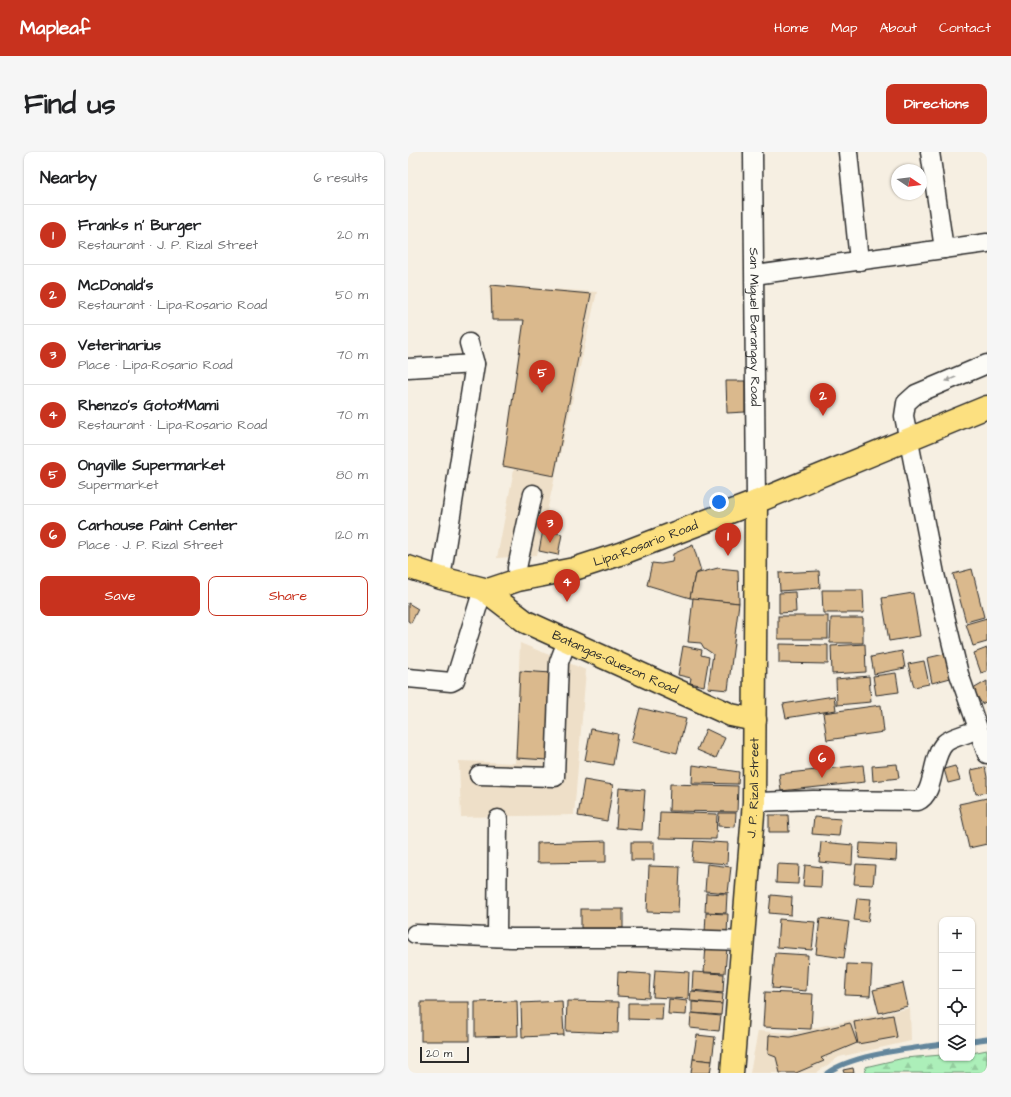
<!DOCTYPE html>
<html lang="en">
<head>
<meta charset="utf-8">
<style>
	:root { --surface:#fff; --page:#f6f6f6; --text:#202124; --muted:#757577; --line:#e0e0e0; --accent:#c8321e }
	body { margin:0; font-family:"Architects Daughter",sans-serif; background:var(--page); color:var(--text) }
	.controls { position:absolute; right:12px; bottom:12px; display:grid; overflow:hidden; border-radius:8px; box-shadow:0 1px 3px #0004 }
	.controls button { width:36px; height:36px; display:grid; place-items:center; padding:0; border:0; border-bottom:1px solid var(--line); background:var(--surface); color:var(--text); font:20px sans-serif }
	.compass { position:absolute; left:483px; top:12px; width:36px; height:36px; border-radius:50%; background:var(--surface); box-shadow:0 1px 3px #0004; rotate:103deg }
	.scale { position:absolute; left:12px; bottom:10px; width:49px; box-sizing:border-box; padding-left:4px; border:2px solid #2b2b2b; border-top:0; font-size:11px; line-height:14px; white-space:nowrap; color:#2b2b2b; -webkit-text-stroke:3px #fdfcf7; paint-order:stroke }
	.you { position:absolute; left:311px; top:350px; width:14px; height:14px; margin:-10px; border:3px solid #fff; border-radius:50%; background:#1a73e8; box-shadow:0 0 0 6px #1a73e833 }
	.badge { display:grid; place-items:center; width:26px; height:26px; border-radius:50%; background:var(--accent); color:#fff; font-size:13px; font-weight:700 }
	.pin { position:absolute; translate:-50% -33px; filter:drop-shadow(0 1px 2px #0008) }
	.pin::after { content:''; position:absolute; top:21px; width:14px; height:12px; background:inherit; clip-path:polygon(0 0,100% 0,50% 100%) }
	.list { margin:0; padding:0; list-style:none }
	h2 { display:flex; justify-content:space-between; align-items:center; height:52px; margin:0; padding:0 16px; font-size:17px }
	h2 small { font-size:13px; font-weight:400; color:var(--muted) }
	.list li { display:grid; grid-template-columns:26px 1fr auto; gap:12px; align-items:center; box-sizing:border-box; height:60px; padding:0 16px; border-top:1px solid var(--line) }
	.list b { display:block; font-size:15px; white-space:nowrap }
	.list p { margin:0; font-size:13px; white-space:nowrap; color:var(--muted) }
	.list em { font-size:13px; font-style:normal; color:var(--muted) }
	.actions { display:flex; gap:8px; padding:12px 16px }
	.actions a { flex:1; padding:9px 0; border:1px solid var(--accent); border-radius:8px; text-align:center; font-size:14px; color:var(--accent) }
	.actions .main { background:var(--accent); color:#fff }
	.icon { flex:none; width:22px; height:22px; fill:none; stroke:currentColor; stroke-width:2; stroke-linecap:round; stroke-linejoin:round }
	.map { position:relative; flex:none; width:579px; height:921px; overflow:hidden; border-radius:8px }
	header { display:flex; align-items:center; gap:24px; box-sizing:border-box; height:56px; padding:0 20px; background:var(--accent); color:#fff }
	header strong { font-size:19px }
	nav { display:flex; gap:22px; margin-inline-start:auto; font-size:14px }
	.intro { display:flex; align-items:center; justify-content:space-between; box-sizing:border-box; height:96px; padding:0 24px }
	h1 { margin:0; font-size:28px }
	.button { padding:10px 18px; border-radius:8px; background:var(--accent); color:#fff; font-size:14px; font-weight:700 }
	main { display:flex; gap:24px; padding:0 24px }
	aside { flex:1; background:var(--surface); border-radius:8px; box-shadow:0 1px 3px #0004 }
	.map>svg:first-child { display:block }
	.built { fill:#eedfc8 }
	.forest { fill:url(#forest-firs); stroke:#6c8d72 }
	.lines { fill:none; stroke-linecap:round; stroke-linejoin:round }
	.stream { stroke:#63869c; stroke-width:5 }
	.building { fill:#dab98d; stroke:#2b2b2b }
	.minor-casing { stroke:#2b2b2b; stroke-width:21 }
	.major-casing { stroke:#2b2b2b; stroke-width:25 }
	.minor { stroke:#fdfcf7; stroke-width:18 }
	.major { stroke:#fce080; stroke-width:22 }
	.oneway { fill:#9e9e9b }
	.labels { text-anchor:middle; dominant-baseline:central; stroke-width:3; stroke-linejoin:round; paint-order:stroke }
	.street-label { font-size:13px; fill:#2b2b2b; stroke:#fdfcf7 }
</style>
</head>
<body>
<header>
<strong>Mapleaf</strong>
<nav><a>Home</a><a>Map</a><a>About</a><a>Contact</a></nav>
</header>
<div class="intro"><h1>Find us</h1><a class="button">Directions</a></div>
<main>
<aside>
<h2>Nearby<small>6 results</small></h2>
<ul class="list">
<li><span class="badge">1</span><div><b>Franks n' Burger</b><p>Restaurant · J. P. Rizal Street</p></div><em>20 m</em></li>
<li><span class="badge">2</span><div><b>McDonald's</b><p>Restaurant · Lipa-Rosario Road</p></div><em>50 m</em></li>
<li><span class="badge">3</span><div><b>Veterinarius</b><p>Place · Lipa-Rosario Road</p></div><em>70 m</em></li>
<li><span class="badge">4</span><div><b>Rhenzo's Goto*Mami</b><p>Restaurant · Lipa-Rosario Road</p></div><em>70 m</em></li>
<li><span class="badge">5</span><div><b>Ongville Supermarket</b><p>Supermarket</p></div><em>80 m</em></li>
<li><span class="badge">6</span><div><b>Carhouse Paint Center</b><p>Place · J. P. Rizal Street</p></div><em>120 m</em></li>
</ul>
<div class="actions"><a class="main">Save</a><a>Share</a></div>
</aside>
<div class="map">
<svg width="579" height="921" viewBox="0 0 579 921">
	<defs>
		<pattern id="forest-firs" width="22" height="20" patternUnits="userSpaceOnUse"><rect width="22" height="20" fill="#acefb9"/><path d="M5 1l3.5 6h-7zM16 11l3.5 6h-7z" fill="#94cd9f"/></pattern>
	</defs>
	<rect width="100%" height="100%" fill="#f6efe2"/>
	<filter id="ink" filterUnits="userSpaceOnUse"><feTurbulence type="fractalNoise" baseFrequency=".025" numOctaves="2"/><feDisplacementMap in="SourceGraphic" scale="8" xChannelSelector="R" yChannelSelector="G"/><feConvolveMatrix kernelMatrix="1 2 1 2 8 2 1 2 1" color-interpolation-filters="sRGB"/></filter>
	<g filter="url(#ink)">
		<g class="built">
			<polygon points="81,133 189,140 129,403 89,406 106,317 94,315 115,168 84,168"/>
			<polygon points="112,491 178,518 166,663 53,665 51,609 107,611"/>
			<polygon points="502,856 503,889 431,905 408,921 342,921 350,879 381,881"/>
		</g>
		<polygon class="forest" points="579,898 579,921 458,921 457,915 496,906 534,903 534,906 564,906 564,901"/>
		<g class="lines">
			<g class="stream">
				<polyline points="564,889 579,887"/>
				<path d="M419,921C446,902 501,897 534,892"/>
			</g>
		</g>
		<g class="building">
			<polygon points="83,133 183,142 146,324 95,314 116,168 84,168"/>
			<polygon points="318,229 337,229 337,260 319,261"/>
			<polygon points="135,378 154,382 150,403 131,399"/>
			<polygon points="285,393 293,419 287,422 282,446 239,433 244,411 253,412 264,410 265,402"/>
			<polygon points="310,416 330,418 331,451 282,446 287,422"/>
			<polygon points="564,417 576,465 558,470 545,422"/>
			<polygon points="411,419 412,436 372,439 371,421"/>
			<polygon points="414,438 455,438 456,461 415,461"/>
			<polygon points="387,440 388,460 371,461 371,441"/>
			<polygon points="505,441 512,484 481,489 474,446"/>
			<polygon points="285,446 331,451 320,538 300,536 305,502 296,496 293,491 280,490"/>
			<polygon points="0,451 10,457 3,471 0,469"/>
			<rect x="370" y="464" width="50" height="23"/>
			<polygon points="423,466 455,466 455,491 422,491"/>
			<polygon points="579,466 579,490 565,494 558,472"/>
			<polygon points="371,492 420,493 420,512 371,511"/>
			<polygon points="457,492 458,520 424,522 423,494"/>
			<polygon points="275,494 294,498 293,503 301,505 296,534 282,531 283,526 270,523"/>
			<polygon points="579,496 579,519 573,521 566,501"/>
			<polygon points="494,499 497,516 466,522 463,505"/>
			<polygon points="541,501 546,525 524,531 519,506"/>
			<polygon points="516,509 521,532 506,535 500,512"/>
			<polygon points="112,519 144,521 140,608 108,606"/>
			<polygon points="488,521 491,540 468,543 465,524"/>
			<polygon points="461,524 463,550 429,553 428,527"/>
			<polygon points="579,529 579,549 574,552 565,537"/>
			<polygon points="426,544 428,558 378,566 375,552"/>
			<polygon points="473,553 476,580 419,588 415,561"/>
			<polygon points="232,556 278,567 269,601 223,590"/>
			<polygon points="183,577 210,582 205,613 177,608"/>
			<polygon points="298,577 317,586 308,606 289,598"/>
			<polygon points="489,612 491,626 465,629 464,614"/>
			<polygon points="285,613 331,620 330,632 284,631"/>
			<polygon points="455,613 457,630 373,639 371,622"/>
			<polygon points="547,614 552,628 540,631 536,617"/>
			<polygon points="577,615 579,625 579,640 568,642 563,618"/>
			<polygon points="176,628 205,633 199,669 170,664"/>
			<polygon points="262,632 330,634 329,660 261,659"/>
			<polygon points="211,636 237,638 234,678 208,676"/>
			<polygon points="579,646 579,692 561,696 551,652"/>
			<polygon points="252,660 309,662 308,687 251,686"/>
			<polygon points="311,661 328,661 327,675 310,674"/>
			<polygon points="361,663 380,663 381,680 361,680"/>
			<polygon points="406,665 433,667 431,684 404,682"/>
			<polygon points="198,689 198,710 129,711 129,691"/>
			<polygon points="286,689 320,691 319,712 284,709"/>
			<rect x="223" y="690" width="23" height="18"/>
			<polygon points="413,690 445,693 444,713 411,710"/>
			<polygon points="452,691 489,693 488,709 451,706"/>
			<polygon points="299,712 323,715 320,741 297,739"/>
			<polygon points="369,712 391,713 390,732 368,731"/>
			<polygon points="448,712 467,713 465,733 446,732"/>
			<polygon points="397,713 414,715 413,735 395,734"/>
			<polygon points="241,714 272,715 270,761 239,760"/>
			<polygon points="298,741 319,742 318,761 297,760"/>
			<polygon points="363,743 384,745 383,763 361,761"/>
			<polygon points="449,746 463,747 460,770 446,768"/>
			<rect x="173" y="757" width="42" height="19"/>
			<polygon points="298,761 320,762 319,782 297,781"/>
			<polygon points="412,766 441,770 436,806 408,802"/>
			<polygon points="371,767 407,770 404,798 369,795"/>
			<polygon points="298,794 319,795 317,821 296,820"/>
			<polygon points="367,801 400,803 398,839 364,836"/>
			<polygon points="439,812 464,813 462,844 437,843"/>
			<polygon points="247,818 281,820 280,847 245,845"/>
			<polygon points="210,820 242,822 241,846 209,844"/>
			<polygon points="285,820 316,822 315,841 284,838"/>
			<polygon points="495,831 500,854 471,861 465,838"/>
			<polygon points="283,839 315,842 314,852 282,849"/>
			<polygon points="357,840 405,842 403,877 355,875"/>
			<polygon points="261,847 279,849 278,863 260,862"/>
			<polygon points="109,849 110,884 67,885 67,850"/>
			<polygon points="154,849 156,883 114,885 113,851"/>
			<polygon points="159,849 211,850 210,881 158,879"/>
			<rect x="13" y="850" width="48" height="39"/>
			<polygon points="284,850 314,852 313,863 284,861"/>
			<polygon points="220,851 255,851 254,868 220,867"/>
			<polygon points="283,861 313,864 311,879 282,876"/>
			<polygon points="485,863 489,885 450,892 446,870"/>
			<polygon points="442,871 449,891 413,906 416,909 388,921 372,921 368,905 360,902 361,883 382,885"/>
			<polygon points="289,883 307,885 304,909 285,907"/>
			<polygon points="285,907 304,909 302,921 283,921"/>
			<polygon points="445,916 446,921 436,921 435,918"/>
		</g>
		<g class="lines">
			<defs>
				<g id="minor">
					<path id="s1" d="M345,0L348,350"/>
					<polyline points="440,0 451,109"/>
					<polyline points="522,0 536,97"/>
					<polyline points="347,123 579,91"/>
					<polyline points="579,212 508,242 498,251 496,264 527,422 551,522 579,602"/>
					<polyline points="0,216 67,212"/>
					<polyline points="33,426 67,212 61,191"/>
					<polyline points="110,428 109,416 125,342"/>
					<polyline points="0,526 43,530 47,528 75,437"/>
					<polyline points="71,623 147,625 151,510 159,489"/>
					<path d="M346,650L405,648L510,649C528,641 522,606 537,591C543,586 552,584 560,581"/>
					<polyline points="7,782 104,786 240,786 336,789"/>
					<polyline points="89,785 90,667"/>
				</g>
				<g id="major">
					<path id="s2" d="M0,415L33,426L80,438L110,428L166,417L212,402L348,350L579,255"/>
					<path id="s3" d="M75,437L118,470L323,563L347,568"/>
					<path id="s4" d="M324,921L346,650L348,350"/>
				</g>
			</defs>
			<use href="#minor" class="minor-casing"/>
			<use href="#major" class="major-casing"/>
			<use href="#minor" class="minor"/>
			<use href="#major" class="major"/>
		</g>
		<defs><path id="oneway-solid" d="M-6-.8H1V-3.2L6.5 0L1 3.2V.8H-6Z"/></defs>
		<use class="oneway" href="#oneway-solid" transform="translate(543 227) rotate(157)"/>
	</g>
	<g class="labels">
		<g class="street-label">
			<text stroke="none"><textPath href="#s1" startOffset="175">San Miguel Barangay Road</textPath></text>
			<text stroke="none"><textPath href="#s2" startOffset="248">Lipa-Rosario Road</textPath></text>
			<text stroke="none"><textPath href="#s3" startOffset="152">Batangas-Quezon Road</textPath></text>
			<text stroke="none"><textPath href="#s4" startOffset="286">J. P. Rizal Street</textPath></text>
		</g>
	</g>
</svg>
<div class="controls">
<button>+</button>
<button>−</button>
<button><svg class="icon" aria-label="locate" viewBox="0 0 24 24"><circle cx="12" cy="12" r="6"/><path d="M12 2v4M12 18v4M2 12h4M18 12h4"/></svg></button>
<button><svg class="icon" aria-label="layers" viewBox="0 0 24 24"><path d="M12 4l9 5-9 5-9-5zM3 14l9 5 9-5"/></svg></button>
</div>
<svg class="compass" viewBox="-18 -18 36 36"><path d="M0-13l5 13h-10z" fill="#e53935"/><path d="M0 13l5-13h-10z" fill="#757577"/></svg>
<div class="scale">20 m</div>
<div class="you"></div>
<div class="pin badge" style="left:320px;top:404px">1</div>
<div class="pin badge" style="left:415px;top:264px">2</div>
<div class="pin badge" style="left:142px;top:391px">3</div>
<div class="pin badge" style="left:159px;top:450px">4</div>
<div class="pin badge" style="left:134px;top:241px">5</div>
<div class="pin badge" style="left:414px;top:626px">6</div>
</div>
</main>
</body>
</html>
